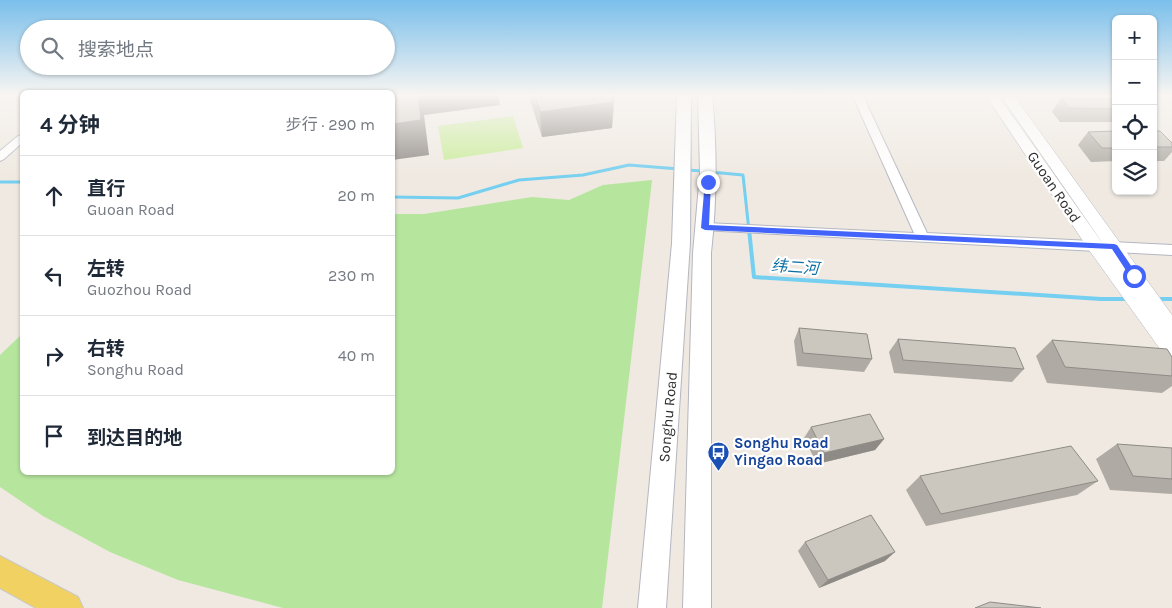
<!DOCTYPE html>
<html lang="zh">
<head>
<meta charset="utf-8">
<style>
	:root { --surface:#fff; --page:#f2f2f3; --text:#1f2937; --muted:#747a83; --line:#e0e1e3 }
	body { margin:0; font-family:Karla,"Noto Sans SC",sans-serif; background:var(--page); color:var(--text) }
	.controls { position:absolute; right:15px; top:15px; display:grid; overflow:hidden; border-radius:8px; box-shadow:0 1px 4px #0004 }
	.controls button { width:45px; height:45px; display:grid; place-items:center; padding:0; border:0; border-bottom:1px solid var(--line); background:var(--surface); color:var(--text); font:25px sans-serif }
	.stop { position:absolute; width:15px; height:15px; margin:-11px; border:4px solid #4264fb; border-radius:50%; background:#fff }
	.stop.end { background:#4264fb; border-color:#fff; box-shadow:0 1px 5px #0008 }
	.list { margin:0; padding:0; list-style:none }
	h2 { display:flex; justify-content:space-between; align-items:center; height:65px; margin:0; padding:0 20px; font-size:21px }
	h2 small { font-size:16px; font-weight:400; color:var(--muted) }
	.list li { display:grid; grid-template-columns:32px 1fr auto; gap:15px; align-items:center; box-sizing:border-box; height:80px; padding:0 20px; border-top:1px solid var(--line) }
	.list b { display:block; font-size:19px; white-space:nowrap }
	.list p { margin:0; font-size:16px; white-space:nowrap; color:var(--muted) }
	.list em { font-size:16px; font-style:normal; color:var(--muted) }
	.icon { flex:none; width:28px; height:28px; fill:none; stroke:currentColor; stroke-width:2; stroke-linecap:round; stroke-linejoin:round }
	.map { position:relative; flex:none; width:1172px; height:608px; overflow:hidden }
	.search { position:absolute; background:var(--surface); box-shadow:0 1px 4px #0004; left:20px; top:20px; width:375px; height:55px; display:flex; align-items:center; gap:12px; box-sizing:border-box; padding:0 18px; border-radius:28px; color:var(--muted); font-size:19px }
	.panel { position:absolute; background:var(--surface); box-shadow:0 1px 4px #0004; left:20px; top:90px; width:375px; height:385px; border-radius:8px }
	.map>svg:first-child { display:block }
	.green { fill:#b6e59e }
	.pitch { fill:#c9ec9a }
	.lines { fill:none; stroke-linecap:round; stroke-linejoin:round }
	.stream-far1 { stroke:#75cff0; stroke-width:3 }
	.stream { stroke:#75cff0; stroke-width:4 }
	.minor-casing { stroke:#b4b7c1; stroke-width:2 }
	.tertiary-casing { stroke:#b4b7c1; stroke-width:1 }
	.secondary-casing { stroke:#b4b7c1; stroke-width:2 }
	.primary-casing { stroke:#c9c9c9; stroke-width:2 }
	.minor { fill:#fff; fill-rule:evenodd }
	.tertiary { fill:#fff; fill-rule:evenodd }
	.secondary { fill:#fff; fill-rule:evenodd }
	.primary { fill:#f2d163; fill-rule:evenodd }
	.wall { fill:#afaba4 }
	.shaded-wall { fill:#8e8b86 }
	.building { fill:#cbc7bf; stroke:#8e8b86 }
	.route { fill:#4264fb }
	.labels { text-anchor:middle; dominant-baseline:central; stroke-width:4.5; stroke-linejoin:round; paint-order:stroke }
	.street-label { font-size:15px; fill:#2e2e2e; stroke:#fff }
	.transit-label { font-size:15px; font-weight:bold; fill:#164399; stroke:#fff; text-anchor:start }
	.water-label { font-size:16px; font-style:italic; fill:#0d6fa3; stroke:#fff }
</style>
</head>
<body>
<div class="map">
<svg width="1172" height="608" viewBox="0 0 1172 608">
	<rect width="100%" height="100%" fill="#efe9e1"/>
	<polygon class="green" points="652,180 602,608 283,608 178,580 110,552 43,516 0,487 0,355 22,334 22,472 392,472 393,214 424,214 532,197 569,200 603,185"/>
	<polygon class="pitch" points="513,116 523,148 444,160 438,126"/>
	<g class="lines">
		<g class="stream-far1">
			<polyline points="686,170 704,171"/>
			<polyline points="711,172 743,175 749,231"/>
			<polyline points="0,182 22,182"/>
			<polyline points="392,197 458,198 519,180 583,175 629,165 679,169"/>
		</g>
		<g class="stream">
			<polyline points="749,229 754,277 1101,299 1129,299"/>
			<polyline points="1156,299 1172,299"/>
		</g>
		<defs>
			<g id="minor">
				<polygon points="852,94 862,94 927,233 1172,245 1172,255 702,230 700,227 706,223 914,233"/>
				<polygon points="22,135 22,143 4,159 0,161 0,151 18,136"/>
			</g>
			<polygon id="tertiary" points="985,94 997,94 1113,258 1003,99 1009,95 1014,96 1172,315 1172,359 1165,356 1089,250"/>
			<g id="secondary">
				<polygon points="677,94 691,94 690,243 666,608 638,608 672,243"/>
				<path d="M698,94H712C717,147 717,200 711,253V608H683L693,253L700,173Z"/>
			</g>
			<polygon id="primary" points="0,556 78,597 83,608 36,608 0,588"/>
		</defs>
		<use href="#minor" class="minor-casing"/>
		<use href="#tertiary" class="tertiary-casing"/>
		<use href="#secondary" class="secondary-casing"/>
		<use href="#primary" class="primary-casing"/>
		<use href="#minor" class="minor"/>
		<use href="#tertiary" class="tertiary"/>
		<use href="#secondary" class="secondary"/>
		<use href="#primary" class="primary"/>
	</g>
	<g class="wall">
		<polygon points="528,94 615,94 612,128 542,137"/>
		<polygon points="787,94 829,94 828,96 788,96"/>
		<polygon points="1061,98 1116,99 1116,122 1060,122 1052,112"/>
		<polygon points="1116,131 1116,161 1091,162 1078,145 1088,132"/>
		<polygon points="1153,131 1172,143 1172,152 1164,161 1153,161"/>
		<polygon points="799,328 872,359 864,372 797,366 794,341"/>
		<polygon points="898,339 1024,369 1012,382 894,373 889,352"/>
		<polygon points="1052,340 1172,357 1172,386 1162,393 1047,383 1036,356"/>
		<polygon points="811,427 884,439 875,450 817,464 804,438"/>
		<polygon points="1117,444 1172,448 1172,494 1110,490 1096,459"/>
		<polygon points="920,476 1098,481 1077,495 926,526 906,490"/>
		<polygon points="805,542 885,561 819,588 798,551"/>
	</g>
	<g class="shaded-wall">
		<polygon points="418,94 498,94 500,105 424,115 429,155 392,160 392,124"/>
		<polygon points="614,94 615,94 613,114"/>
		<polygon points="613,102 612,128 542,137 540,112"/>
		<polygon points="884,439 875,450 817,464 824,453"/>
		<polygon points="895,552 885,561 819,588 828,580"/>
	</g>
	<g class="building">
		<polygon points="392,94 418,94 421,120 392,124"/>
		<polygon points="534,94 609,94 613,102 540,112"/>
		<polygon points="1061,98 1116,99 1116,109 1069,108"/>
		<polygon points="1116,131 1116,148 1102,148 1088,132"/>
		<polygon points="1153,131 1160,131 1172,143 1172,147 1153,147"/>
		<polygon points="799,328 867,334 872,359 803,353"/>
		<polygon points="898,339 1015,348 1024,369 903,360"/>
		<polygon points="1052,340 1167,349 1172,357 1172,376 1065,367"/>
		<polygon points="870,414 884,439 824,453 811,427"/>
		<polygon points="1117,444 1172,448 1172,479 1133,476"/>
		<polygon points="1071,446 1098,481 941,514 920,476"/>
		<polygon points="871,515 895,552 828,580 805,542"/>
		<polygon points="990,602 1041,608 975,608"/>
	</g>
	<linearGradient id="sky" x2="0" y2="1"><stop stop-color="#7abfeb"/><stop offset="0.53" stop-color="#f8f5f2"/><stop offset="1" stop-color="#f8f5f2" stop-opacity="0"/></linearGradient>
	<rect width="1172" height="179" fill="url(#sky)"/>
	<polygon class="route" points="705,180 711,182 709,225 1114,244 1117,245 1138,276 1134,279 1131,278 1112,249 705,230 701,228"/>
	<defs>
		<symbol id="bus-pin" viewBox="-11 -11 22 30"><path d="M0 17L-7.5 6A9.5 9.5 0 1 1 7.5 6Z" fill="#1a4fb4" stroke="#fff"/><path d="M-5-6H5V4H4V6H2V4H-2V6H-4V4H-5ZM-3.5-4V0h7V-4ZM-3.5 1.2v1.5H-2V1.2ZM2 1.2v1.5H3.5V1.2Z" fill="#fff"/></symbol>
	</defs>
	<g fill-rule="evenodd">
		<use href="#bus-pin" x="706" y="440" width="25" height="34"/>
	</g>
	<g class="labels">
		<g class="street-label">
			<text transform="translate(1054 187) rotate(56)">Guoan Road</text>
			<text transform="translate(668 417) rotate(-85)">Songhu Road</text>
		</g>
		<g class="transit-label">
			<text x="734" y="443">Songhu Road<tspan x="734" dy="17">Yingao Road</tspan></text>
		</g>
		<g class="water-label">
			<text transform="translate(795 267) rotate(4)">纬二河</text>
		</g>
	</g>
</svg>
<div class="controls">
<button>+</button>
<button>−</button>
<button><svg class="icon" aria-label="locate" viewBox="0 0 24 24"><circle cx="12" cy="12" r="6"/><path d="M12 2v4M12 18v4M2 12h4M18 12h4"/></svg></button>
<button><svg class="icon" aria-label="layers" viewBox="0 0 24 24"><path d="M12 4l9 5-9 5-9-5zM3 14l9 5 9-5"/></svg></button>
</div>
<div class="stop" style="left:1134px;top:276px"></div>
<div class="stop end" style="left:708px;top:182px"></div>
<div class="search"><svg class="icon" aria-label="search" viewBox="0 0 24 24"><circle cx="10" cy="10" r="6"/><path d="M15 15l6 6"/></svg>搜索地点</div>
<section class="panel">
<h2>4 分钟<small>步行 · 290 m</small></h2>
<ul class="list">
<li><svg class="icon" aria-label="ahead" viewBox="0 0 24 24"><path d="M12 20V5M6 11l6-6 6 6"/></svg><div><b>直行</b><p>Guoan Road</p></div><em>20 m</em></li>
<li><svg class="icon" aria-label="left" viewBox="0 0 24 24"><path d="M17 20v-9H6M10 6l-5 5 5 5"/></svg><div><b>左转</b><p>Guozhou Road</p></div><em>230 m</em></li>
<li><svg class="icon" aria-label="right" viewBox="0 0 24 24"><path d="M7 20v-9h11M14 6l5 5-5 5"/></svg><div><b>右转</b><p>Songhu Road</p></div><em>40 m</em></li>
<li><svg class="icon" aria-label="arrive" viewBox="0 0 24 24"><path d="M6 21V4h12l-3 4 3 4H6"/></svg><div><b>到达目的地</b></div></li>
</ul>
</section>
</div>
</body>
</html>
